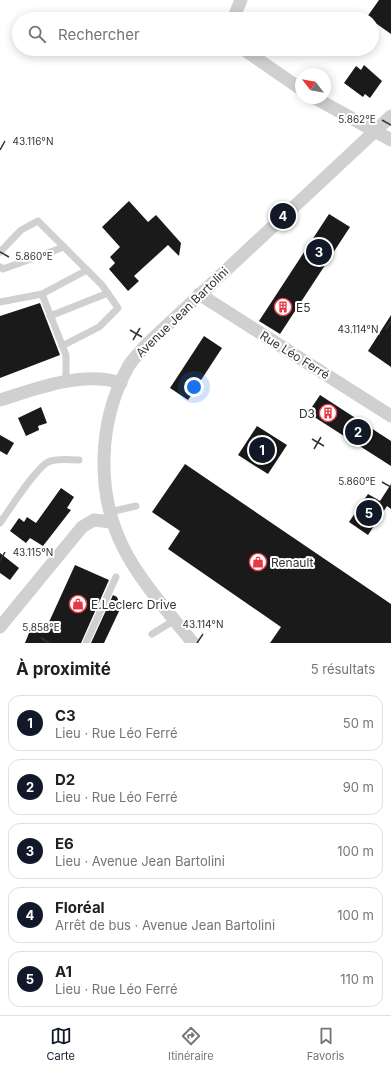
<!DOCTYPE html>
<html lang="fr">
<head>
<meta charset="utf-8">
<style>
	:root { --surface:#fff; --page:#f6f6f6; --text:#202124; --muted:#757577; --line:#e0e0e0; --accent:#111827 }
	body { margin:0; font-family:Inter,sans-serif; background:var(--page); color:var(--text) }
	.compass { position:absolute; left:295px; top:68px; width:36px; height:36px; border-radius:50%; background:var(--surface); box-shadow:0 2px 10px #0003; rotate:301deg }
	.you { position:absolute; left:194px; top:387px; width:14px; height:14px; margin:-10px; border:3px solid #fff; border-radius:50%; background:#1a73e8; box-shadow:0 0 0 6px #1a73e833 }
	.badge { display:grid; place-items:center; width:26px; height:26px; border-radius:50%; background:var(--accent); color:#fff; font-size:13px; font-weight:700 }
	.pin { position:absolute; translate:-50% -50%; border:2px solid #fff; box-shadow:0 1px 4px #0006 }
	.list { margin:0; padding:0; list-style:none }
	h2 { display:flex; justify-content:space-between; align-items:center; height:52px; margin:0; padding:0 16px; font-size:17px }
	h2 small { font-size:13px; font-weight:400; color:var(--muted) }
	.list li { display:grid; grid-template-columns:26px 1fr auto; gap:12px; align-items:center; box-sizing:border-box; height:56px; margin:0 8px 8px; padding:0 8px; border:1px solid var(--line); border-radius:12px }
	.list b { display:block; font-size:15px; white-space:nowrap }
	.list p { margin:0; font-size:13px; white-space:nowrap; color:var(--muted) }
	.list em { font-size:13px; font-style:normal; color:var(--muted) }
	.icon { flex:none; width:22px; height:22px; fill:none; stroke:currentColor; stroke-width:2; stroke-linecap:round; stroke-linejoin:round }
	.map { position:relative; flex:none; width:391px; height:643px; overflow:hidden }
	.search { position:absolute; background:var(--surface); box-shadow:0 2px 10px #0003; left:12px; right:12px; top:12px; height:44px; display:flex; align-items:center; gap:10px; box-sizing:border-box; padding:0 14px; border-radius:22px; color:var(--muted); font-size:15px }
	.sheet { height:372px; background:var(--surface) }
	nav { display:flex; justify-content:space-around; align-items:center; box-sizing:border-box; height:56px; border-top:1px solid var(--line); background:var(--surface); font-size:11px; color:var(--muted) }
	nav a { display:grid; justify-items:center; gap:2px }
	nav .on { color:var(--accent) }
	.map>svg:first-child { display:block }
	.building { fill:#1a1a1a }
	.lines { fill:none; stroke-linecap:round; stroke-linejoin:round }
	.service { stroke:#d0d0d0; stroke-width:7 }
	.minor { stroke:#d0d0d0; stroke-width:13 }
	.ticks { fill:none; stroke:#333; stroke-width:1.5 }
	.labels { text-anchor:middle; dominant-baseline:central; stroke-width:4; stroke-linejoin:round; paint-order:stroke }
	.poi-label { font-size:12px; fill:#333; stroke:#fff; text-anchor:start }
	.street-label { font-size:12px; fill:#333; stroke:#fff }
	.ticks-label { font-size:10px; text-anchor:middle; fill:#333; stroke:#fff; stroke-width:4; stroke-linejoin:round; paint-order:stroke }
</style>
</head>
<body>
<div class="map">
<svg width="391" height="643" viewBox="0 0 391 643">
	<rect width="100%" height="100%" fill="#fff"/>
	<g class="building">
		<polygon points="379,0 391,0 391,34 367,17"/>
		<polygon points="364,65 382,81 370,98 365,94 363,97 344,83 356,66 361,70"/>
		<polygon points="129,201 148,222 156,215 181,243 179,256 168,245 134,276 139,281 128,291 109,269 115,263 110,257 120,247 102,227"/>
		<polygon points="329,214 350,227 280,334 259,321"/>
		<polygon points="40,303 60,355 0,378 0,316"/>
		<polygon points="391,315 391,367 368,351"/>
		<polygon points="204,336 222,348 188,400 170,388"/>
		<polygon points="320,395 391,441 391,466 308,413"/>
		<polygon points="41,407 47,423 38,426 39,430 26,436 18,418"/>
		<polygon points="257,426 287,445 268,474 238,455"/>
		<polygon points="0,435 14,443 7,455 0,451"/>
		<polygon points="185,464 391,604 391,643 270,643 281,627 168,549 180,531 152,512"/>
		<polygon points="391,484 391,509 387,506 368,535 349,522 368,494 380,501"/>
		<polygon points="61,488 74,497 67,508 71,510 43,546 30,538 26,543 10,531 19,518 24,522 27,517 36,523"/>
		<polygon points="0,553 19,568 10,580 0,573"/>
		<polygon points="75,565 109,580 81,643 25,643 31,628 44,633"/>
		<polygon points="113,595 117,597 121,607 104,643 91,643"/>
	</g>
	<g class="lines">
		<g class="service">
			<polyline points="0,252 21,230 38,221 102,285 118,308 99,327 62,346"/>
			<polyline points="0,267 3,269 64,247"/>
			<polyline points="42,294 87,270"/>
			<polyline points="0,302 42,294 66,355 66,380"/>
			<polyline points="50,316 108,293"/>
			<polyline points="110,512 136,506"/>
			<path d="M0,523C10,509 35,469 48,462C57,458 69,460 79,460"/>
			<polyline points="152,634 175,620"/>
			<polyline points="86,643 116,577"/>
		</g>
		<g class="minor">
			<polyline points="233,19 241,0"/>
			<polyline points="243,49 301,89"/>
			<polyline points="315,98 391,140"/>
			<polyline points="199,294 391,416"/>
			<path d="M0,400C36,389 84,370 121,383"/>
			<polyline points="0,627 82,527 94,520 111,522"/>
			<path d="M193,643C170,614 139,580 123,547C96,493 98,423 127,369C131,360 140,353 146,345L391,116"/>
		</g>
	</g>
	<path class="ticks" d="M382,120L391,125M0,150L5,141M0,252L9,257M386,329L391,321M130,330L142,337M133,340L140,328M312,439L324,446M314,449L321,437M382,482L391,487M0,561L5,552M41,638L49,643M197,643L203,634"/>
	<defs>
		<symbol id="building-ring" viewBox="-11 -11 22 22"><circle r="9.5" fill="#fff" stroke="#e63946" stroke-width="1.5"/><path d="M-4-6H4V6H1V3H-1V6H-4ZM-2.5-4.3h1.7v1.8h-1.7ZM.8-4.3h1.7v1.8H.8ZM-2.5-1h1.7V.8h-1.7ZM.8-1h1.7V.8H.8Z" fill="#e63946"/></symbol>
		<symbol id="shop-ring" viewBox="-11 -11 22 22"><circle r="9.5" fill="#fff" stroke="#e63946" stroke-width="1.5"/><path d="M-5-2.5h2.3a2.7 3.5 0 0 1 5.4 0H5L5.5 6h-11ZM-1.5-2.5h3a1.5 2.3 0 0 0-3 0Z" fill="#e63946"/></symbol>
	</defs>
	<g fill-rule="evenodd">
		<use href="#building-ring" x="273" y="297" width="20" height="20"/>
		<use href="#building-ring" x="318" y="403" width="20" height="20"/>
		<use href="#shop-ring" x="248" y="552" width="20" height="20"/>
		<use href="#shop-ring" x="68" y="594" width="20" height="20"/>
	</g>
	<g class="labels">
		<g class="poi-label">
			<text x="296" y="307">E5</text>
			<text x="315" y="413" text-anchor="end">D3</text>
			<text x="271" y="562">Renault</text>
			<text x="91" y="604">E.Leclerc Drive</text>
		</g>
		<g class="street-label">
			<text transform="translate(182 312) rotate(-44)">Avenue Jean Bartolini</text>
			<text transform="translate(295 355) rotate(32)">Rue Léo Ferré</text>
		</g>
	</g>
	<g class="ticks-label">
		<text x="357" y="123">5.862°E</text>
		<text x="33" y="145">43.116°N</text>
		<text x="34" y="260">5.860°E</text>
		<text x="358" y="333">43.114°N</text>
		<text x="357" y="485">5.860°E</text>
		<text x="33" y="556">43.115°N</text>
		<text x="203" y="628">43.114°N</text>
		<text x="41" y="631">5.858°E</text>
	</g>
</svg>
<svg class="compass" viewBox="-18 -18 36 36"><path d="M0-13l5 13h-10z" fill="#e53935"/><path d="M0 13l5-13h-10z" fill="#757577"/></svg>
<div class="you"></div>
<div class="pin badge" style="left:262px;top:450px">1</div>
<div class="pin badge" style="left:358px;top:432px">2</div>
<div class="pin badge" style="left:319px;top:252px">3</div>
<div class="pin badge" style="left:283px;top:216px">4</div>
<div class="pin badge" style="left:369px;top:513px">5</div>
<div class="search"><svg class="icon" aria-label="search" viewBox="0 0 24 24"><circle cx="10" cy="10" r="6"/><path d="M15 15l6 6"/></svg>Rechercher</div>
</div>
<section class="sheet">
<h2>À proximité<small>5 résultats</small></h2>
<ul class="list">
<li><span class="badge">1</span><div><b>C3</b><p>Lieu · Rue Léo Ferré</p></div><em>50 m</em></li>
<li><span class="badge">2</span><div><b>D2</b><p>Lieu · Rue Léo Ferré</p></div><em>90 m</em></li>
<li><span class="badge">3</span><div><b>E6</b><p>Lieu · Avenue Jean Bartolini</p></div><em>100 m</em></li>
<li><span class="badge">4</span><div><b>Floréal</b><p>Arrêt de bus · Avenue Jean Bartolini</p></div><em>100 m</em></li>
<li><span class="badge">5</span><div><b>A1</b><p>Lieu · Rue Léo Ferré</p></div><em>110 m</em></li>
</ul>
</section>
<nav>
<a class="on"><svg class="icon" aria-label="map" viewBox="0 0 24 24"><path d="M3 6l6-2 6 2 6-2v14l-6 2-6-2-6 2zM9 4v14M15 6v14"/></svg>Carte</a>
<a><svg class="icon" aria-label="directions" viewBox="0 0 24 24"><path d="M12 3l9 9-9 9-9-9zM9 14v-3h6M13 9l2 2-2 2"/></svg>Itinéraire</a>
<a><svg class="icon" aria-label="saved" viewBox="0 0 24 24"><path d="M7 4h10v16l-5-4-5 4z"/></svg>Favoris</a>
</nav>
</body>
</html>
